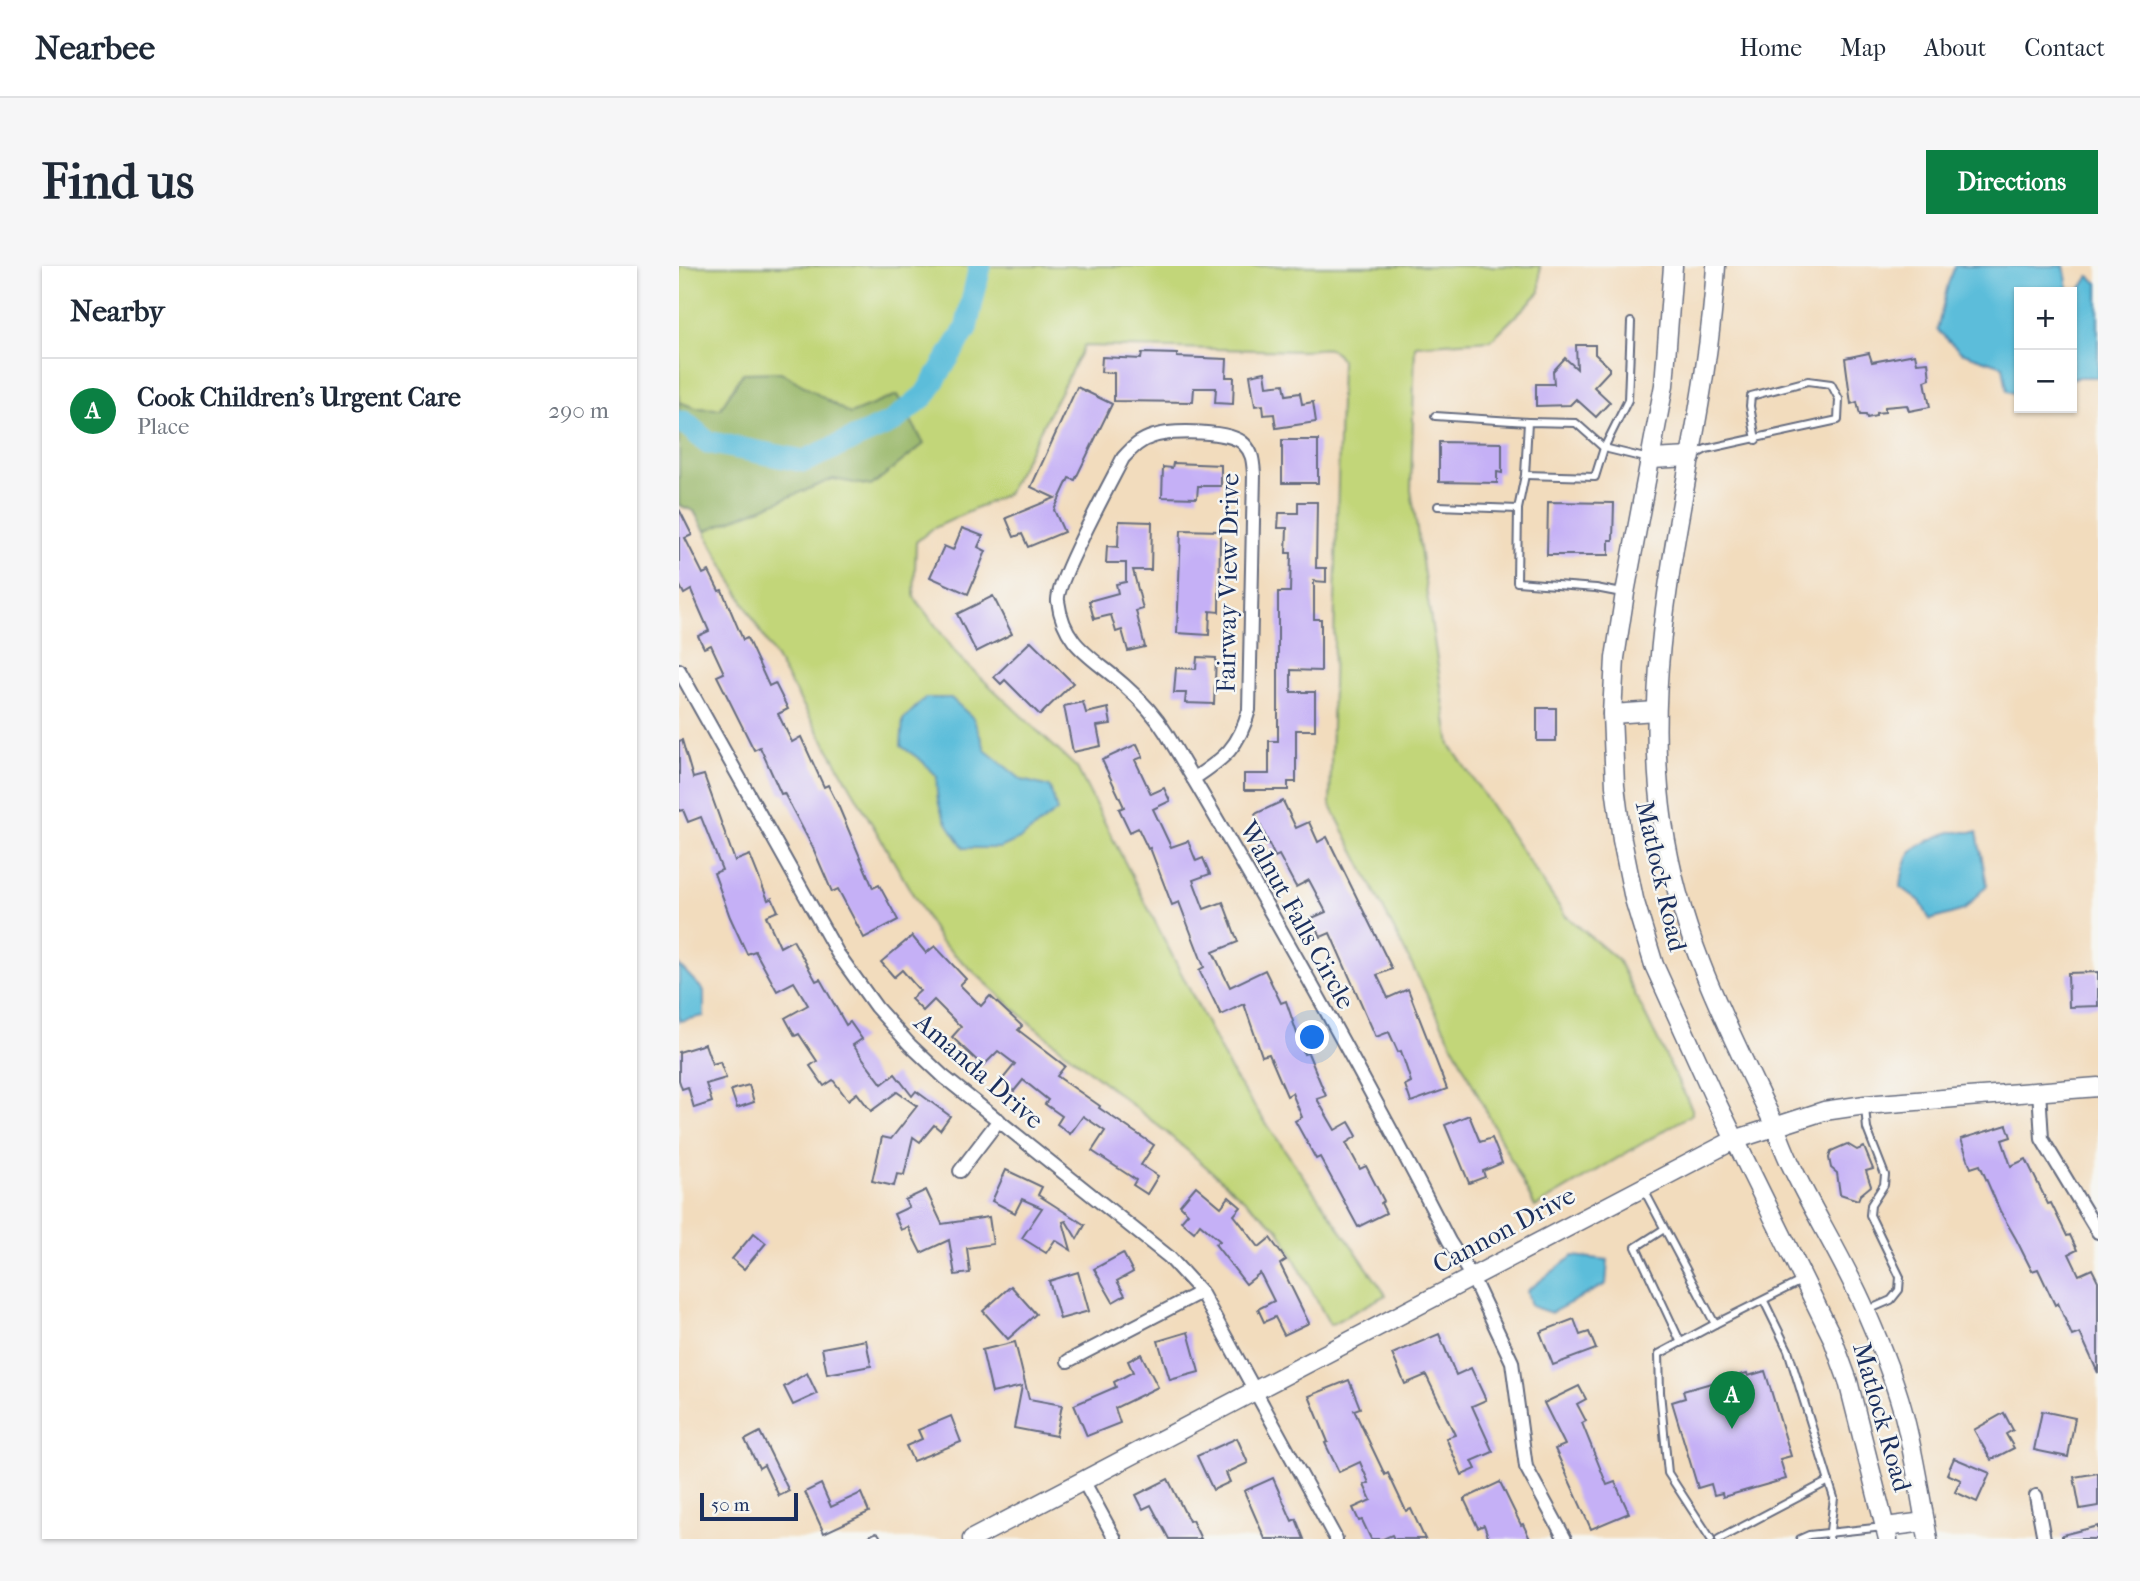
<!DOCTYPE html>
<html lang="en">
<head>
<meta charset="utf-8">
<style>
	:root { --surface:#fff; --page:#f6f6f7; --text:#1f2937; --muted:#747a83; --line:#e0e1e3; --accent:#0b8043 }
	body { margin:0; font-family:"IM FELL French Canon",serif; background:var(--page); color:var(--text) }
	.controls { position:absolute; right:21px; top:21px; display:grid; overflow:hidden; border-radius:0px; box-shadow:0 2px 5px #0004 }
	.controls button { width:63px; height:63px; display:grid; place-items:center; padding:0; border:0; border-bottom:2px solid var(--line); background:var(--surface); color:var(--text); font:35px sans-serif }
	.scale { position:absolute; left:21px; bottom:18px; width:98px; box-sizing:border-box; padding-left:7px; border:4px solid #1b2f5e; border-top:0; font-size:19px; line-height:24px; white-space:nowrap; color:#1b2f5e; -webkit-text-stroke:5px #f6f6f2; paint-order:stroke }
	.you { position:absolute; left:634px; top:772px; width:24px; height:24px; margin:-18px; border:5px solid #fff; border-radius:50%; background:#1a73e8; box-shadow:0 0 0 10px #1a73e833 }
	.badge { display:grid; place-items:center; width:46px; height:46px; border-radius:50%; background:var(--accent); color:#fff; font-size:23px; font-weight:700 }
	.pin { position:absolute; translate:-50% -58px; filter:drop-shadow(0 2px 4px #0008) }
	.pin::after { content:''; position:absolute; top:37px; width:24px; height:21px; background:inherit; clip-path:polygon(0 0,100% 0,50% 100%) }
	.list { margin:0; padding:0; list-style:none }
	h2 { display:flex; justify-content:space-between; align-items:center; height:91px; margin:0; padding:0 28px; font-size:30px }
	h2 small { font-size:23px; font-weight:400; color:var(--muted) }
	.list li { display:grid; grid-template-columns:46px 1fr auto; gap:21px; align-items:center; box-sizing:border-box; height:105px; padding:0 28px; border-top:2px solid var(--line) }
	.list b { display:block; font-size:26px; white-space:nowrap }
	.list p { margin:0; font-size:23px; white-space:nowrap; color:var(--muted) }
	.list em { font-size:23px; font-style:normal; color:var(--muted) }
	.map { position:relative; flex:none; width:1419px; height:1273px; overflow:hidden; border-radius:0px }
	header { display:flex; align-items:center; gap:42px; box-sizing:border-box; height:98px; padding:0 35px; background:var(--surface); border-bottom:2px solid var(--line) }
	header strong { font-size:33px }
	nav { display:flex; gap:38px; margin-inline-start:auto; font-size:24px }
	.intro { display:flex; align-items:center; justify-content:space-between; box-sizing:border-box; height:168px; padding:0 42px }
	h1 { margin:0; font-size:49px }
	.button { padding:18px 32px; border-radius:0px; background:var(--accent); color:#fff; font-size:24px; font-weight:700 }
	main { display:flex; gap:42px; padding:0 42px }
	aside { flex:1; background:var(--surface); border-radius:0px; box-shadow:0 2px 5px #0004 }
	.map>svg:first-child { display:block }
	.green { fill:#c2d679; stroke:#6e826c; stroke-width:2 }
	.forest { fill:#99b769; stroke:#5a7364; stroke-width:2 }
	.water { fill:#5cbdda; stroke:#3c769c; stroke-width:2 }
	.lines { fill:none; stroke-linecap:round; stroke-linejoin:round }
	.river { stroke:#5cbdda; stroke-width:23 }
	.building { fill:#c5b0f6 }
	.lane-casing { stroke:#666c7f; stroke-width:10 }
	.street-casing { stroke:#666c7f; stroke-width:16 }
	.secondary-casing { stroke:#666c7f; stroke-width:21 }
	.lane { stroke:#fff; stroke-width:6 }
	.street { stroke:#fff; stroke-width:12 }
	.secondary { stroke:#fff; stroke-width:18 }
	.labels { text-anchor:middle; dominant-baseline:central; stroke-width:5; stroke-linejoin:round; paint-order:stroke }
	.street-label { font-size:26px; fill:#1b2f5e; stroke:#f6f6f2 }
</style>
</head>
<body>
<header>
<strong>Nearbee</strong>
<nav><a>Home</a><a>Map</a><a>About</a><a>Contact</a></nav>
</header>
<div class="intro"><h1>Find us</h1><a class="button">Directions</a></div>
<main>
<aside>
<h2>Nearby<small></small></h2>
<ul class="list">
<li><span class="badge">A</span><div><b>Cook Children's Urgent Care</b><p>Place</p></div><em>290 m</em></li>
</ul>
</aside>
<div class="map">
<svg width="1419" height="1273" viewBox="0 0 1419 1273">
	<rect width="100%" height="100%" fill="#f6f6f2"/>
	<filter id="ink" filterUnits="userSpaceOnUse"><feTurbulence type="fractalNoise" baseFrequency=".0143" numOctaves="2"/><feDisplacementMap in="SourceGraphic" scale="14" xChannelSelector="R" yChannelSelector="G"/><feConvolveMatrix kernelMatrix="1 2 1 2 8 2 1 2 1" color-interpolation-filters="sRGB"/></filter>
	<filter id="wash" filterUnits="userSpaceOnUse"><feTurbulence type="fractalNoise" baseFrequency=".00686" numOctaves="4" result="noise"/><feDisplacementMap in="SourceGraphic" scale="28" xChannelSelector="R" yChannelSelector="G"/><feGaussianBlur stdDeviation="1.57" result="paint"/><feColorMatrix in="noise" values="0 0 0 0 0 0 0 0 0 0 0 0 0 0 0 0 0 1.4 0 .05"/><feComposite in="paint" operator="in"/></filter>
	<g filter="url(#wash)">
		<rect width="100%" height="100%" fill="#f2dcbd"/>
		<path class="green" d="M0,0H861V26L812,74L736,79L732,224L771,479L886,649L939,694L1013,843V848L856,941L651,538L662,94C655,77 639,83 624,85L405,80L328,228L253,263L237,276L235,331L281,392L398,502L555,811L707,1029L651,1059L600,964L487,866L353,759L261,675L70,346L15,245L0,239Z"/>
		<polygon class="forest" points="102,106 171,148 218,129 245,178 192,220 154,213 26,265 15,245 0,239 0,136 17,142 41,143 64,107"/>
		<g class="water">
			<polygon points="1276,0 1385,0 1390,26 1340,26 1340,129 1328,125 1324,100 1282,86 1258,64 1269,18"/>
			<polygon points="1410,10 1419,17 1419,111 1399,111 1393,114 1393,36"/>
			<path d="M246,432H272L294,452L307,485L343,514L371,521L378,545L343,572L321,582H285C267,557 255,542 258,510L242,494L222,480L224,454Z"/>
			<path d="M1271,566H1298L1308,619L1285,644L1251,654L1241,635L1222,621C1225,582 1237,580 1271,566Z"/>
			<polygon points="0,699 25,725 25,750 0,755"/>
			<polygon points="894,990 929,994 927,1018 872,1047 852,1040 848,1025"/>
		</g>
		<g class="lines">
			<polyline class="river" points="0,156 5,156 28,176 125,195 213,156 246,129 287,63 301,0"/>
		</g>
		<g id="blocks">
			<g class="building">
				<polygon points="897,79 916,79 916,88 930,101 930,105 915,121 931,136 917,151 897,133 891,139 857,140 857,118 875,118 874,105 886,92 898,103"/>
				<polygon points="463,87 498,88 498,91 548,93 547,111 555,111 554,138 536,137 537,122 515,122 514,136 435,135 435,107 422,106 423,91 462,93"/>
				<polygon points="1190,87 1193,96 1236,88 1238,97 1249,96 1251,113 1246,115 1251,141 1230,145 1228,139 1206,141 1206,146 1197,147 1197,150 1188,152 1187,149 1181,149 1178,136 1172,138 1166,92"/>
				<polygon points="586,106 588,120 605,118 607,129 621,127 623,138 634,136 637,156 597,162 595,148 585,149 584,139 576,140 571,109"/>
				<polygon points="398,121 433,138 396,214 390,212 375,244 385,266 349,281 343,268 335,271 327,252 376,232 352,221"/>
				<rect x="603" y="174" width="36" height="43"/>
				<polygon points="760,176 823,177 823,207 818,206 818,217 760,216"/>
				<polygon points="494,197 542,199 542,220 519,220 518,232 483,231 484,201 493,202"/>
				<polygon points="619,236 638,236 637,302 647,302 647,316 635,315 635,353 642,353 642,405 612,404 612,426 636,426 636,464 617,464 617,516 609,516 609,524 565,524 565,508 590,508 590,475 599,475 599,326 611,326 612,287 607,287 608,262 599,262 600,247 619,247"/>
				<polygon points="869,236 935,237 934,274 930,274 930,289 868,289"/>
				<polygon points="0,243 13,269 6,272 24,308 30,305 40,325 43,324 64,374 68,372 90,420 96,417 109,443 99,448 113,476 122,471 145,521 149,519 159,539 194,622 200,619 219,654 185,672 159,623 153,626 134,582 105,527 102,528 81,481 75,484 38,410 45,407 32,379 25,382 19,370 30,365 12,324 5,328 0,318"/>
				<polygon points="440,255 473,256 472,304 454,304 464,343 457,345 466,381 449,385 443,364 437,366 432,349 415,353 410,335 439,327 437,318 447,316 447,297 427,297 428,280 439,281"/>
				<polygon points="283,262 304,270 299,281 307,285 289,328 251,311 265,280 274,284"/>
				<polygon points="502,264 541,265 540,346 531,345 530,369 498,367"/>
				<polygon points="314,330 333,368 297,386 278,348"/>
				<polygon points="352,375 394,417 361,449 326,414 322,418 315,411"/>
				<polygon points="518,391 537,392 535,438 506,437 507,427 495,427 497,402 517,403"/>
				<polygon points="404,436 407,447 429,442 432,458 418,460 422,480 394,486 385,440"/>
				<rect x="858" y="442" width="19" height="33"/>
				<polygon points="3,474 14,512 25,509 56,595 71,589 89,634 93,632 99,645 87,650 101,681 114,674 137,715 141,713 167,759 171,756 183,773 174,779 203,818 216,808 233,830 237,825 271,850 261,864 255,859 241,876 234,871 225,909 218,908 215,920 193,915 203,871 212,873 238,840 218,826 192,845 178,827 169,834 154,814 145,820 131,800 138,795 120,768 116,770 106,752 129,739 115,716 98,725 76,685 68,688 51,651 35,607 43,604 22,551 9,556 4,544 0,545 0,475"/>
				<polygon points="458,478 464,491 456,494 472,528 485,522 491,535 474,543 492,581 509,575 517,595 524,592 531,608 514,614 525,643 544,636 559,676 534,686 551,721 586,704 602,737 607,735 625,788 629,787 647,830 638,833 656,864 670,856 678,870 667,877 681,903 687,900 705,935 702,937 707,947 679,961 641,891 637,893 616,855 623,851 613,827 608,830 590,788 583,790 565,738 542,749 520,704 525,701 500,636 493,639 471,582 469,583 459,562 451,566 440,543 445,541 423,494"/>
				<polygon points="604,535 617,562 630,556 639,576 648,571 713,703 698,709 709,732 729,723 768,823 732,836 726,819 732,816 722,785 719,786 710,766 697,771 651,667 642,671 633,652 647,646 630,614 617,621 600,589 596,591 576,548"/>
				<polygon points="233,670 247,687 256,680 287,713 281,719 302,740 311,730 343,760 339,764 386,800 378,810 421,840 420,842 475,879 462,899 479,910 468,928 454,919 457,914 413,885 426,865 404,850 391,868 378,858 383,850 366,838 369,834 344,814 335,825 322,815 336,798 319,785 304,800 273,771 282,761 255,734 244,745 232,733 241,725 223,704 215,711 202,696"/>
				<polygon points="1419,706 1419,740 1390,741 1389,707"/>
				<polygon points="26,778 33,798 41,796 47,812 27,818 33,836 15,842 9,821 3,823 0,814 0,786"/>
				<polygon points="70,819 75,836 58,842 52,824"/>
				<polygon points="790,849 801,876 813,872 823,897 804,905 806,911 790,917 766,859"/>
				<polygon points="1328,859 1332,871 1323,874 1332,900 1347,893 1369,938 1372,937 1388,970 1391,969 1398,984 1390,988 1400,1009 1413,1003 1419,1015 1419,1107 1401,1067 1393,1070 1379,1037 1376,1039 1359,1003 1353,1005 1337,973 1321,945 1301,899 1292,902 1282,873"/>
				<polygon points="1168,878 1178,884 1185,881 1194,903 1187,905 1192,920 1181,929 1179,934 1161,928 1158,907 1152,902 1150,892 1152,885"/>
				<polygon points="327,904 363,921 359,929 406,959 398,973 387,955 384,956 392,984 376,974 367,987 343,972 363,942 343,933 336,947 313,935"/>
				<polygon points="517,920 542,941 550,931 562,941 555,949 580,981 591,972 607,994 601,998 630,1057 605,1069 596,1051 585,1056 579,1043 595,1035 581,1007 567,1018 536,978 541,975 521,958 515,966 502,955 509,947 501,939"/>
				<polygon points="247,924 263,958 310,951 314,978 288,982 291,1007 276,1009 270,974 242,987 229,961 222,964 215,948 230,941 226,934"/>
				<polygon points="75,967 87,977 65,1003 53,993"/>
				<polygon points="444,987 454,1006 438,1015 446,1029 434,1036 415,1003"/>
				<polygon points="399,1006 410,1045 381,1053 370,1015"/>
				<polygon points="332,1020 357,1048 329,1073 304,1045"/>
				<polygon points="895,1053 901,1069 910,1066 917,1083 874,1099 861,1066"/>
				<polygon points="509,1066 520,1106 491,1114 479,1075"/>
				<polygon points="760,1068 777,1109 792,1102 807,1134 793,1140 814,1186 793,1195 797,1203 783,1209 767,1172 776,1169 747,1109 726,1118 713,1088"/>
				<polygon points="187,1074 192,1100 148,1108 143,1082"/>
				<polygon points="336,1076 350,1133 383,1139 377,1170 335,1162 343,1120 313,1127 303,1084"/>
				<polygon points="462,1088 479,1121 436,1142 441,1157 408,1170 395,1139 437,1121 435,1116 454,1106 449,1095"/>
				<polygon points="1086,1105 1112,1190 1101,1193 1107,1213 1044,1231 1043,1227 1035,1229 1032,1218 1019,1222 993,1136 1006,1132 1004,1125 1068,1107 1069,1110"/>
				<polygon points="128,1107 138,1128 114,1139 105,1121"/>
				<polygon points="670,1114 681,1142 675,1144 706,1209 709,1207 727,1245 732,1243 746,1273 715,1273 713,1269 704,1273 692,1273 683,1254 680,1255 674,1242 692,1234 685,1219 690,1217 681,1196 660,1206 646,1177 649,1176 630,1130"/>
				<polygon points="900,1120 907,1133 898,1138 907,1155 903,1157 928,1219 936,1216 950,1247 912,1263 876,1183 886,1179 865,1137"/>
				<polygon points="1363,1145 1396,1152 1389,1191 1355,1184"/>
				<polygon points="1325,1147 1334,1164 1327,1168 1335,1182 1312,1194 1295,1164"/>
				<polygon points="272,1150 282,1176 234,1195 227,1180 243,1173 239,1164"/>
				<polygon points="81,1166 110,1225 100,1230 85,1199 80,1202 66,1174"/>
				<polygon points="558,1172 569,1197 547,1207 551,1216 534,1224 518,1190"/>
				<polygon points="1275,1192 1311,1207 1298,1236 1276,1226 1282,1214 1268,1208"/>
				<polygon points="1419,1207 1419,1240 1401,1243 1395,1211"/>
				<polygon points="594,1212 613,1255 617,1253 625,1273 586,1273 565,1225"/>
				<polygon points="489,1213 510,1255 513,1254 522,1273 490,1273 472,1239 464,1243 457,1229"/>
				<polygon points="821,1216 842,1259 844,1258 851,1273 810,1273 805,1259 799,1262 785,1233"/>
				<polygon points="142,1218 152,1241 182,1227 190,1246 145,1267 126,1226"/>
				<polygon points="1419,1260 1419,1273 1383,1273 1383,1269"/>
			</g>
		</g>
	</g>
	<g filter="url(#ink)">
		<use href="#blocks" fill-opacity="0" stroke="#666c7f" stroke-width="2"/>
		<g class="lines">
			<defs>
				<g id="lane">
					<polyline points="756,150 849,156"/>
					<polyline points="1014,190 1027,183 1159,154 1160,133 1152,118 1129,115 1072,130 1071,140 1077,174"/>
					<polyline points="846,209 916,211 925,182 949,134 952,56"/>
					<polyline points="759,240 839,243"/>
					<polyline points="943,327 917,322 838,316 839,243 846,209 849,156 897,157 925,182 970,193"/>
					<polyline points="1186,841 1188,863 1206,909 1205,919 1192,939 1191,949 1221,1011 1220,1024 1212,1034 1189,1044"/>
					<polyline points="965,924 1036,1058 1124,1014"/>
					<polyline points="985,963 957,981 1002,1077"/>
					<polyline points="1085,1035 1109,1084 1155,1232 1150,1273"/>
					<polyline points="193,1273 197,1271"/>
					<polyline points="1032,1273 989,1207 981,1126 980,1088 1036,1058"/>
					<polyline points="1040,1273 1150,1215"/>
					<polyline points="1121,1273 1130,1269 1205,1261"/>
				</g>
				<g id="street">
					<polyline points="0,404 159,688 197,741 231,779 265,811 490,991 522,1026 657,1273"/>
					<path d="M514,513C546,492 560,481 570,444L575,208C574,196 574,187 565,178C552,164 493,164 475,170C461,174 454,181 444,192C433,214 376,318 379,335C385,381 414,391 445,419C461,433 476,449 487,467C586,633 682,803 770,975L793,1011L833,1096L847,1201L886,1273"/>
					<polyline points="1360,824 1363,873 1419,966"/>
					<polyline points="281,905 320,854"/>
					<polyline points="389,1095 522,1026"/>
					<polyline points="405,1216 436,1273"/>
					<polyline points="1357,1230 1365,1273"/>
				</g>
				<g id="secondary">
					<polyline points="994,0 985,119 946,327 936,392 933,448 936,520 943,574 955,633 975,699 1034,829 1153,1071 1169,1115 1209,1273"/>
					<path d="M1037,0C1026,188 956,366 984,557C1000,668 1046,756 1094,856C1100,870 1105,885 1112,899C1136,950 1167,997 1188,1048C1201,1078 1214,1110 1223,1142C1235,1185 1241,1229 1249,1273"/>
					<polyline points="972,193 1012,191"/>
					<polyline points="933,448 977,445"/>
					<polyline points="1206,1261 1246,1256"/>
					<polyline points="293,1273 1055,874 1145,845 1186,839 1419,821"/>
				</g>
			</defs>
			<use href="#lane" class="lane-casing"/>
			<use href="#street" class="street-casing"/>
			<use href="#secondary" class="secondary-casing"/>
			<use href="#lane" class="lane"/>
			<use href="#street" class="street"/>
			<use href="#secondary" class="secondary"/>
		</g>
	</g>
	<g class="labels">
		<g class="street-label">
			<text transform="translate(549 317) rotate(-89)">Fairway View Drive</text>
			<text transform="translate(982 610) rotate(77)">Matlock Road</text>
			<text transform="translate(618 649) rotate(61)">Walnut Falls Circle</text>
			<text transform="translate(300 805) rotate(41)">Amanda Drive</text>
			<text transform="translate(825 964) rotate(-28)">Cannon Drive</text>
			<text transform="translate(1203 1151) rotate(74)">Matlock Road</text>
		</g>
	</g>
</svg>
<div class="controls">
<button>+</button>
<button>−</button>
</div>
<div class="scale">50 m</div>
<div class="you"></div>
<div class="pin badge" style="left:1053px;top:1163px">A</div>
</div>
</main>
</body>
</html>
